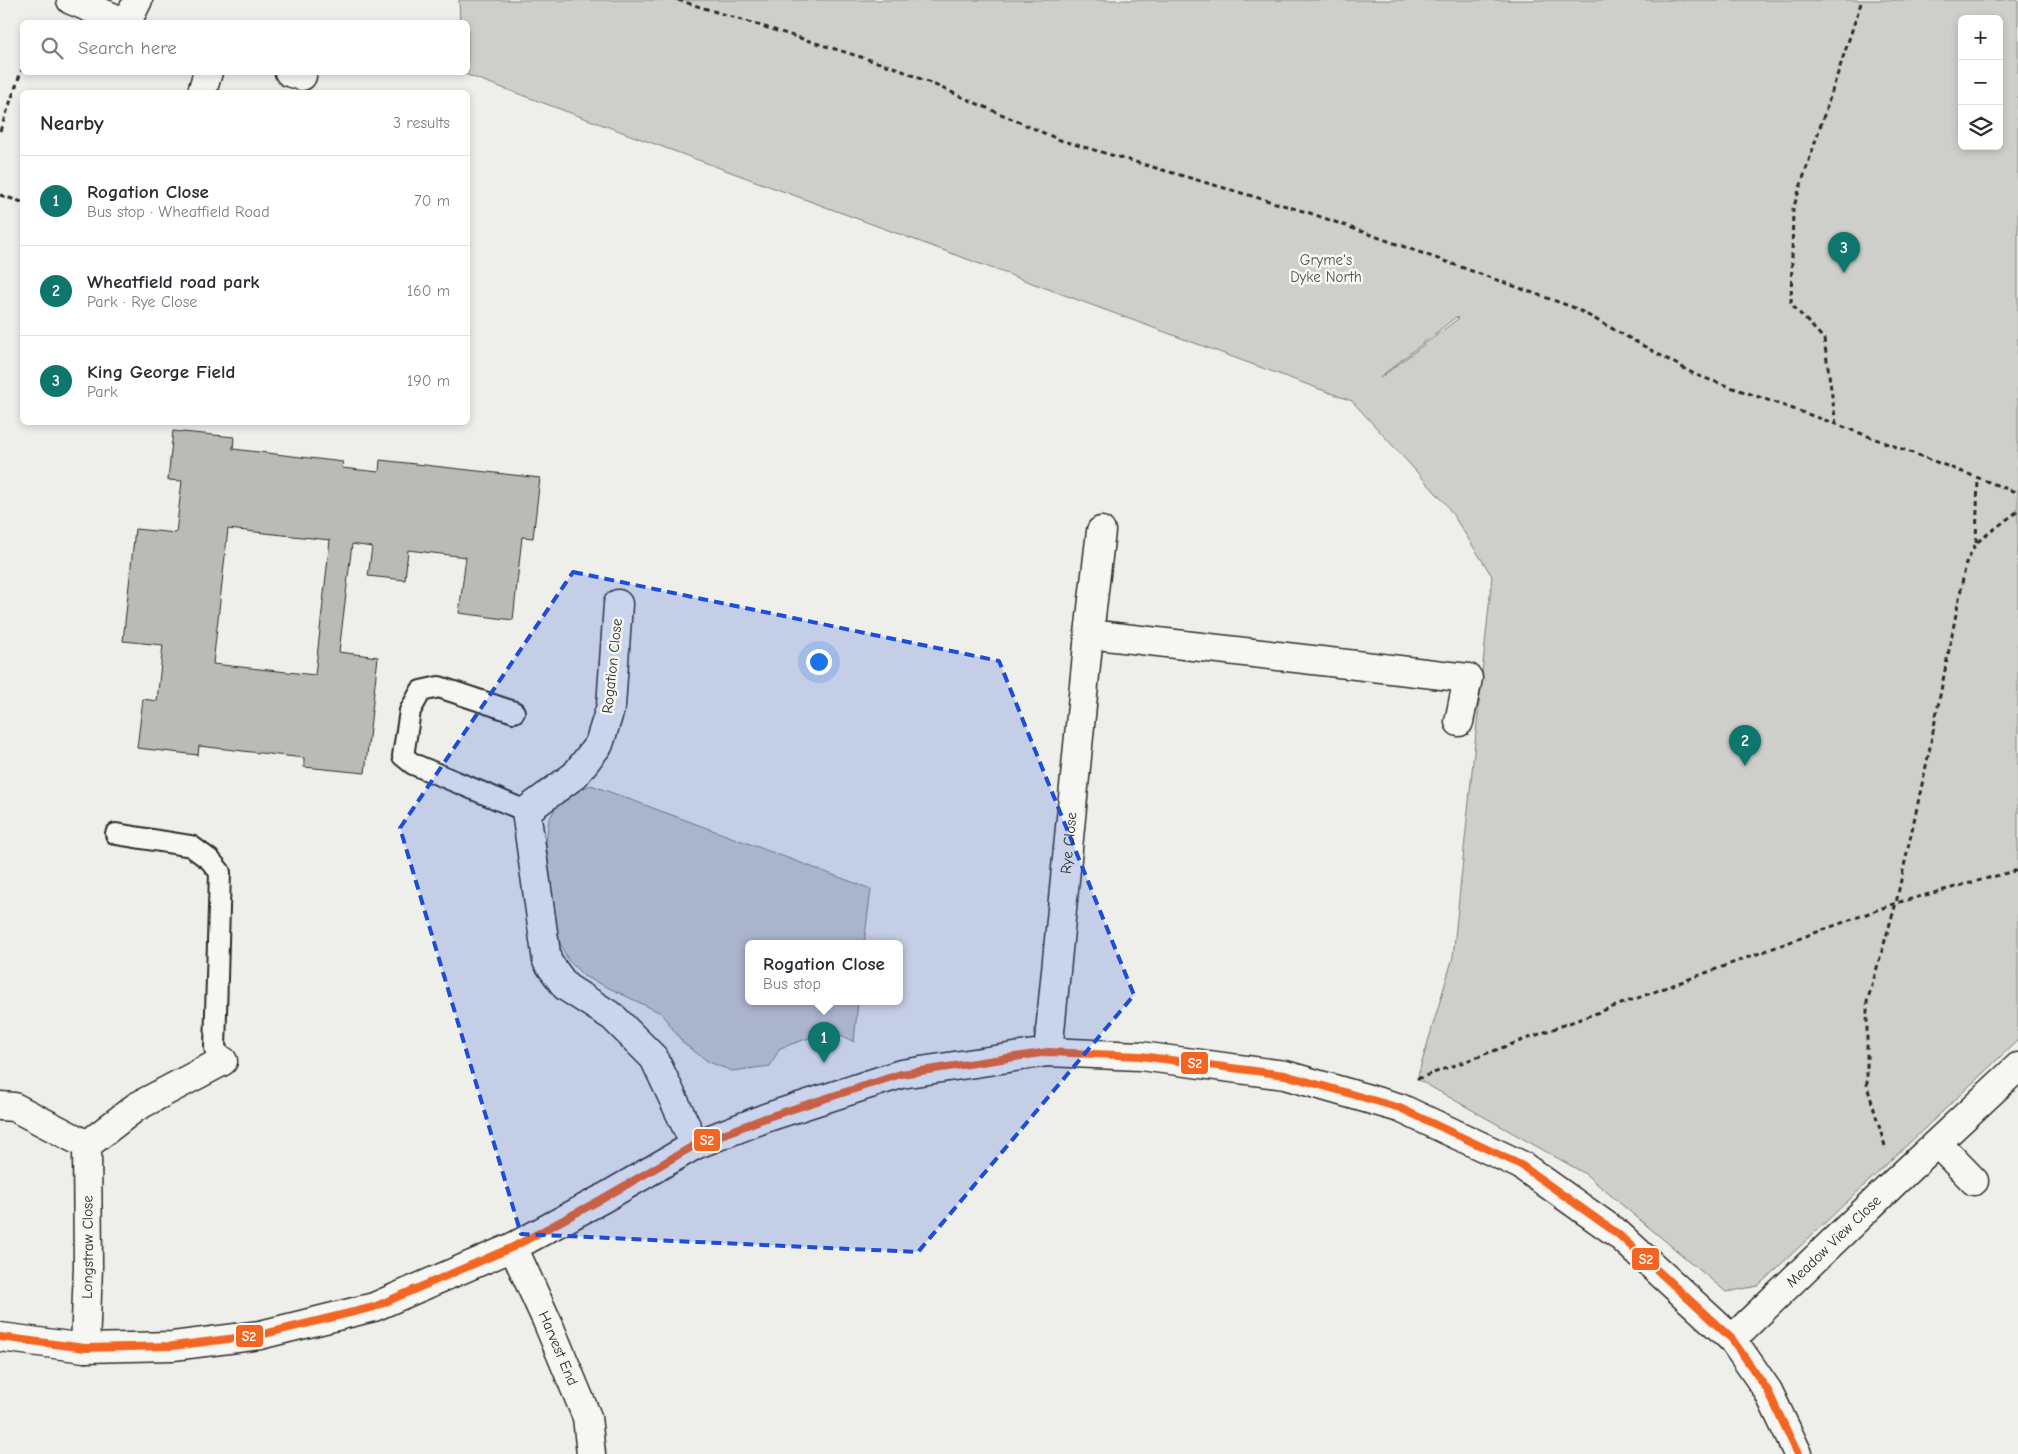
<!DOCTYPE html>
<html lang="en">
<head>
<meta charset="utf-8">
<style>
	:root { --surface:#fff; --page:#f2f2f3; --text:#2b2b33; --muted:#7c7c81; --line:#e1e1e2; --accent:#0f766e }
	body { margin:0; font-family:"Comic Neue",sans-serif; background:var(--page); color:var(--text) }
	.controls { position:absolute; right:15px; top:15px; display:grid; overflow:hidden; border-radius:8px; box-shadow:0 2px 8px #0003 }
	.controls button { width:45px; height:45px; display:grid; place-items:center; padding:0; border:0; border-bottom:1px solid var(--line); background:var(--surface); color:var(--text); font:25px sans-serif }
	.you { position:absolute; left:818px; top:661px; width:18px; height:18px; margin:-12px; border:4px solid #fff; border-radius:50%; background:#1a73e8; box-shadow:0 0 0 8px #1a73e833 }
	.badge { display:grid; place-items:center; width:32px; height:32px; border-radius:50%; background:var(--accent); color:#fff; font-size:16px; font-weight:700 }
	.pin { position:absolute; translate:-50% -41px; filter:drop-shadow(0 1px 2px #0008) }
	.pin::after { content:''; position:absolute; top:26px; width:18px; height:15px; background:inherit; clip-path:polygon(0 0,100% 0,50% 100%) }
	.popup { position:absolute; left:745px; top:940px; width:158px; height:65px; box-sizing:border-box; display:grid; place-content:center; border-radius:8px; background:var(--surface); filter:drop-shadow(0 1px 4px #0005); font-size:16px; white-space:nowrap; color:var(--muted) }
	.popup b { font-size:19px; color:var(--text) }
	.popup::after { content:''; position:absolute; left:50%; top:100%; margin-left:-10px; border:10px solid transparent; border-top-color:var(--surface) }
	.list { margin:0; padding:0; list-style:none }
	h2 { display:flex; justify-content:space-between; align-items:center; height:65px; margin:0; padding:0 20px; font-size:21px }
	h2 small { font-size:16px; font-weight:400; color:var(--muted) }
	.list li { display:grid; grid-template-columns:32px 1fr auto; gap:15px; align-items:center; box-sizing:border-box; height:90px; padding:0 20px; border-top:1px solid var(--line) }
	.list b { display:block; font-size:19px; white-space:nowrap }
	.list p { margin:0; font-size:16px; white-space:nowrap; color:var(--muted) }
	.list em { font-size:16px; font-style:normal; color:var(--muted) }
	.icon { flex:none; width:28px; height:28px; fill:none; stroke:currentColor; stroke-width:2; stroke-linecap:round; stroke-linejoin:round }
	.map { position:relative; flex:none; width:2018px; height:1454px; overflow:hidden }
	.search { position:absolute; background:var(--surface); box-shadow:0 2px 8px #0003; left:20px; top:20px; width:450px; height:55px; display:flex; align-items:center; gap:12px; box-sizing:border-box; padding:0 18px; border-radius:8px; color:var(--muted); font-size:19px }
	.panel { position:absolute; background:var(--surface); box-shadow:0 2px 8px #0003; left:20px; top:90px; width:450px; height:335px; border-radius:8px }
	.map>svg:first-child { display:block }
	.green { fill:#cececa; stroke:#7c7c7a; fill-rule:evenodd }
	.building { fill:#babab7; stroke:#2b2b2b; fill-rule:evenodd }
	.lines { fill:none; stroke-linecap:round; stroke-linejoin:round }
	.lane-casing { stroke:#2b2b2b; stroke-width:24 }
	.street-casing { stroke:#2b2b2b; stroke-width:31 }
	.path { stroke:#2b2b2b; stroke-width:3; stroke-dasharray:5 4; stroke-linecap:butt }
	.lane { stroke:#f6f6f2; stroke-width:20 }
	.street { stroke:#f6f6f2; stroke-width:28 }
	.bus-1-casing { stroke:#f6f6f2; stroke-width:11 }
	.bus-1 { stroke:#f26522; stroke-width:8 }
	.marked { fill:#1d4ed8; fill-opacity:0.2; stroke:#1d4ed8; stroke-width:4; stroke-dasharray:10 6; stroke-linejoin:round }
	.labels { text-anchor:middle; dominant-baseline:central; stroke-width:5; stroke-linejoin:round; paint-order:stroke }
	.park-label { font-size:15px; fill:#545453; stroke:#f6f6f2 }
	.street-label { font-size:15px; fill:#2b2b2b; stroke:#f6f6f2 }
	.line-badge { stroke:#f6f6f2; stroke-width:2 }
	.badge-label { font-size:14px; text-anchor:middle; font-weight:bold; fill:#fff }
</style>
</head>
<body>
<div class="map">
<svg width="2018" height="1454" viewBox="0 0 2018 1454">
	<rect width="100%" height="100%" fill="#eeeeea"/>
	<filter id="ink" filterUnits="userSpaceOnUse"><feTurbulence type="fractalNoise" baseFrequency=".02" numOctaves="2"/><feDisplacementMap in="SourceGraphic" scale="10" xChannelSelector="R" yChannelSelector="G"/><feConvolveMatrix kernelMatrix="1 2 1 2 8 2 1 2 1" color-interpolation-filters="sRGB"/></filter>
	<g filter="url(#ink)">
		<g class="green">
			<path d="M459,0H2018V1040L1758,1286L1726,1292L1584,1173L1417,1079L1453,957L1492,576L1446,504L1352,401L462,73L468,72V22H460ZM1962,19H1999V146H1962ZM1456,317L1459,318L1380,378V377Z"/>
			<polygon points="591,785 871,889 864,944 749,944 749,1002 858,1002 854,1042 832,1030 780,1048 770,1066 732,1071 709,1062 684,1044 661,1013 584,976 568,960 557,936 546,842 549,820 557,805 570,794"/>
		</g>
		<path class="building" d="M173,431L234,437L233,449L343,462L342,468L379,472L380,460L540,478L533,538L522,537L513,620L459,613L466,557L408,550L405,580L368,576L372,547L352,544L339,652L378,657L365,773L304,767V758L199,746L198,755L137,748L143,699L157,701L163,645L123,641L135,529L176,533L182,481L168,480ZM228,529L330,540L315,675L213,664Z"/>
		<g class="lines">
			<defs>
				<g id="lane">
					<polyline points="514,712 439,687 421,691 410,711 403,756 413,764 526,811"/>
					<polyline points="116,834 191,846 210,860 220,872 215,1048 223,1061"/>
				</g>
				<g id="street">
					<polyline points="71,0 124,22"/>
					<polyline points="127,22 138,0"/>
					<polyline points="289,72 302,76"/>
					<polyline points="202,92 208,72"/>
					<polyline points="618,604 611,706 599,744 575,775 526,811 547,961 566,987 613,1017 654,1058 695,1145"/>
					<polyline points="1089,634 1101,531"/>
					<path id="s1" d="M1048,1052L1089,634L1468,678L1459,722"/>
					<polyline points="0,1106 14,1107 87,1145"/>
					<polyline points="1938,1144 1974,1181"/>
					<path id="s2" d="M513,1247L547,1321L587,1417L591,1454"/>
					<polyline points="0,1337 85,1348 173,1346 260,1335 374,1307 513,1247 602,1199 695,1145 768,1117 901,1074 1048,1052 1140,1056 1285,1075 1400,1108 1521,1165 1618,1234 1732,1339 1768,1391 1798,1454"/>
					<path id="s3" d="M1732,1339L1896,1181L2018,1067"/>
					<path id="s4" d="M85,1348L88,1266L87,1145L136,1107L223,1061"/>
				</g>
			</defs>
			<use href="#lane" class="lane-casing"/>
			<use href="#street" class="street-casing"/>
			<g class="path">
				<polyline points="678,0 896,68 1060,140 1310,213 1575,308 1696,375 1836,424 2018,493"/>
				<polyline points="0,131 22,69"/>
				<polyline points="0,195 22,202"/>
				<polyline points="1836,424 1824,339 1791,304 1793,209 1862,0"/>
				<polyline points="1976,542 1978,478"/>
				<polyline points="1417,1079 1896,903 2018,870"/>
				<polyline points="1885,1146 1867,1086 1867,1002 1896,903 1928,757 1966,563 1976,543 2018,511"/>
			</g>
			<use href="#lane" class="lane"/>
			<use href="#street" class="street"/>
			<defs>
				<polyline id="bus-1" points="0,1337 85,1348 173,1346 260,1335 374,1307 513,1247 602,1199 695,1145 768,1117 901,1074 1048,1052 1140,1056 1285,1075 1400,1108 1521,1165 1618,1234 1732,1339 1768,1391 1798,1454"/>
			</defs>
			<use href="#bus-1" class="bus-1-casing"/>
			<use href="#bus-1" class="bus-1"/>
		</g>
	</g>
	<path class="marked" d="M573,572L999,661L1134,995L918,1252L521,1234L400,828Z"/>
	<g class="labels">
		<g class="park-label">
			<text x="1326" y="260">Gryme's<tspan x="1326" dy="17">Dyke North</tspan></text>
		</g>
		<g class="street-label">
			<text transform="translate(612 666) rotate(-84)">Rogation Close</text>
			<text stroke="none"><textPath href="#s1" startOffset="210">Rye Close</textPath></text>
			<text stroke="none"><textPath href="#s3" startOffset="141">Meadow View Close</textPath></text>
			<text stroke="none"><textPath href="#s4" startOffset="101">Longstraw Close</textPath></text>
			<text stroke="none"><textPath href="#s2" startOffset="111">Harvest End</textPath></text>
		</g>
	</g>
	<g class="line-badge">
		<rect x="1180" y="1051" width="29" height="24" rx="5" fill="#f26522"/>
		<rect x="693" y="1128" width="28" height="24" rx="5" fill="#f26522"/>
		<rect x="1631" y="1247" width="29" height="24" rx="5" fill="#f26522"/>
		<rect x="235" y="1324" width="29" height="24" rx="5" fill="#f26522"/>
	</g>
	<g class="badge-label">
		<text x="1195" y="1068">S2</text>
		<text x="707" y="1145">S2</text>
		<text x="1646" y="1264">S2</text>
		<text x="249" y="1341">S2</text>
	</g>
</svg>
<div class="controls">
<button>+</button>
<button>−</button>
<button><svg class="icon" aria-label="layers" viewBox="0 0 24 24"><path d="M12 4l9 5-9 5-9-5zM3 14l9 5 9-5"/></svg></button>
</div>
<div class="you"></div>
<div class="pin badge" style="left:824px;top:1063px">1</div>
<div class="popup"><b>Rogation Close</b>Bus stop</div>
<div class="pin badge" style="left:1745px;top:766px">2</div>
<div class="pin badge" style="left:1844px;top:273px">3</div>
<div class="search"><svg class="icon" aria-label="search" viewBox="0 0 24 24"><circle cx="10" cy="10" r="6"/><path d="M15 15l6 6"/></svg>Search here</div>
<section class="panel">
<h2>Nearby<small>3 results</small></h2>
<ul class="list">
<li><span class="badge">1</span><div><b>Rogation Close</b><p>Bus stop · Wheatfield Road</p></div><em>70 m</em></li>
<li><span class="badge">2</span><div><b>Wheatfield road park</b><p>Park · Rye Close</p></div><em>160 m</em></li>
<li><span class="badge">3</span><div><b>King George Field</b><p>Park</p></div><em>190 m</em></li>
</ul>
</section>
</div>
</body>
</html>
